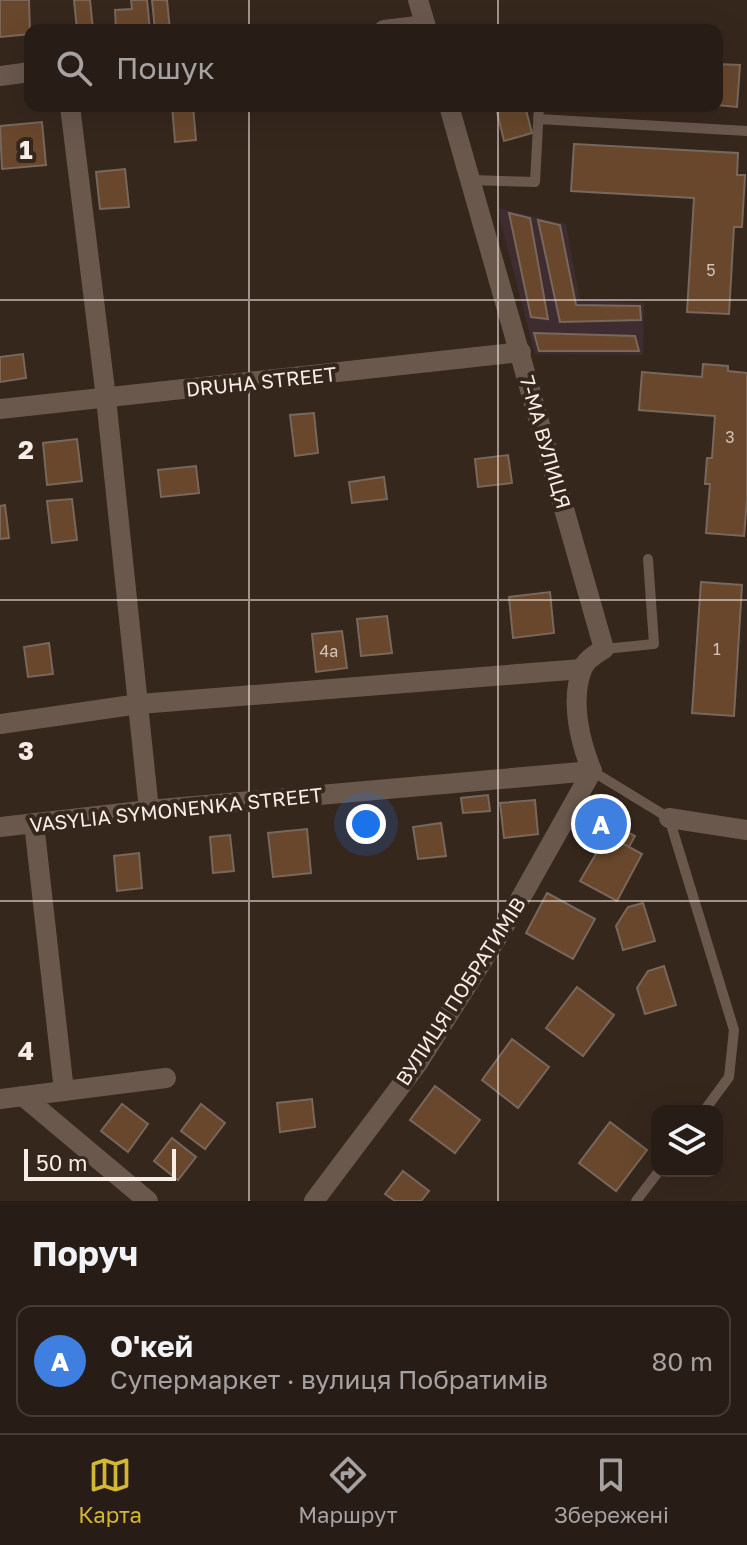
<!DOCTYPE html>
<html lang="uk">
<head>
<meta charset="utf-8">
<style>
	:root { --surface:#281d16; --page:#30261f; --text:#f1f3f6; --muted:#a5a2a1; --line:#443b35; --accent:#d4b635 }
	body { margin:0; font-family:"Golos Text",sans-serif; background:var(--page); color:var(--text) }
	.controls { position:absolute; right:24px; bottom:24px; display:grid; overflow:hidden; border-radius:16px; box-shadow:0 8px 32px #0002 }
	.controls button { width:72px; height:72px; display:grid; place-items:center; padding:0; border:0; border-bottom:2px solid var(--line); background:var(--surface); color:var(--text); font:40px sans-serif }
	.scale { position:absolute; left:24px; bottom:20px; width:152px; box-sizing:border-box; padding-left:8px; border:4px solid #f7ece6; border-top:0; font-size:22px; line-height:28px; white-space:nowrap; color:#f7ece6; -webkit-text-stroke:6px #36271d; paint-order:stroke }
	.you { position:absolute; left:366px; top:824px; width:28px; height:28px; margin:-20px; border:6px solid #fff; border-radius:50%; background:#1a73e8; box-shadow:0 0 0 12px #1a73e833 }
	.badge { display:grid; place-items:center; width:52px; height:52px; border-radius:50%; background:var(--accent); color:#fff; font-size:26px; font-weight:700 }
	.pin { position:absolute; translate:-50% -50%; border:4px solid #fff; box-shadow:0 2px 8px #0006 }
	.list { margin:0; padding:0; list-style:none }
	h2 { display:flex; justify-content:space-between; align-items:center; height:104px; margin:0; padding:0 32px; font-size:34px }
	h2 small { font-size:26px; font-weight:400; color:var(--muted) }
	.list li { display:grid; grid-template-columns:52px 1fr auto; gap:24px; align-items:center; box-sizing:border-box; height:112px; margin:0 16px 16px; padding:0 16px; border:2px solid var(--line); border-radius:16px }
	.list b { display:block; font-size:30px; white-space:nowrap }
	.list p { margin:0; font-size:26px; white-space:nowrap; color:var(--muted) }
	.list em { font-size:26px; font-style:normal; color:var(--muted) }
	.icon { flex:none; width:44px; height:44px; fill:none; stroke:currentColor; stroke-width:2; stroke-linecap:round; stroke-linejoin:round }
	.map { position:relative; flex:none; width:747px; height:1201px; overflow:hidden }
	.search { position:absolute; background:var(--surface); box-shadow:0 8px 32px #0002; left:24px; right:24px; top:24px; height:88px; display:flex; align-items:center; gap:20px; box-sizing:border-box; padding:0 28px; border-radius:16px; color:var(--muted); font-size:30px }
	.sheet { height:232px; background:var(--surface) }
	nav { display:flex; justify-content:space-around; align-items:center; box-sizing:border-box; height:112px; border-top:2px solid var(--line); background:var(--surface); font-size:22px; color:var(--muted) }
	nav a { display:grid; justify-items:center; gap:4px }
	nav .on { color:var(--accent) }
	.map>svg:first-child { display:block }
	.industrial { fill:#3f2c31 }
	.building { fill:#68472c; stroke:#78675a; stroke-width:2 }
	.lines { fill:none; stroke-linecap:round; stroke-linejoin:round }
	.service { stroke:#6a584d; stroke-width:10 }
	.minor { stroke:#6a584d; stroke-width:20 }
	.grid { fill:none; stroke:#f7ece6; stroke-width:2; stroke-opacity:0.55 }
	.labels { text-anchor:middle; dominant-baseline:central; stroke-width:8; stroke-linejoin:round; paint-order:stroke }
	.number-label { font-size:16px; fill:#d3c3b8 }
	.street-label { font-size:20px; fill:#f7ece6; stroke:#36271d }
	.grid-label { font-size:26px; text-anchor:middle; font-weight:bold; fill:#f7ece6; stroke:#36271d; stroke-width:8; stroke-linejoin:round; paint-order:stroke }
</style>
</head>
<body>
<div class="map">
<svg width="747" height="1201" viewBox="0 0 747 1201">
	<rect width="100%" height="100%" fill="#36271d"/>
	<polygon class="industrial" points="497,208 566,224 580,300 644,303 643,355 535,354"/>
	<g class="building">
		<polygon points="0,0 29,0 30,34 0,37"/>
		<polygon points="74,0 90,0 93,30 77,30"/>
		<polygon points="131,0 147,0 150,30 116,30 115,10 132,9"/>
		<polygon points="152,0 167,0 170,30 155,30"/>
		<polygon points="717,64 740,65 737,107 717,105"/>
		<polygon points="172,106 193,106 196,140 175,142"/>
		<polygon points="525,106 532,133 504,141 497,112"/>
		<polygon points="42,122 46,165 2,169 0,126"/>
		<polygon points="574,144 738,153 737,175 745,175 742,227 734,227 729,314 687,312 694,198 571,191"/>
		<polygon points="125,169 129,207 100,209 96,172"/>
		<polygon points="509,213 530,218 548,319 531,317"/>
		<polygon points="538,220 560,225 576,305 640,306 641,320 560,322"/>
		<polygon points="534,333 635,336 639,351 539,351"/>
		<polygon points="23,354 26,378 0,382 0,357"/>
		<polygon points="703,364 728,366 728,371 747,373 747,499 744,536 706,533 710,484 705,484 707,458 712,458 715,416 639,410 642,372 702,377"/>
		<polygon points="314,413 318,453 295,456 290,415"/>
		<polygon points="77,439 82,481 47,485 43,443"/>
		<polygon points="508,455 512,483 478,487 475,459"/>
		<polygon points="196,466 199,493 161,497 158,470"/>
		<polygon points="384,477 387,499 352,503 349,482"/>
		<polygon points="72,499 77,540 52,543 47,501"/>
		<polygon points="5,505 9,538 0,539 0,506"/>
		<polygon points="701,582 742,585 734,716 692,713"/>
		<polygon points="550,592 554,633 513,638 509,597"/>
		<polygon points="387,616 392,653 361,656 357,619"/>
		<polygon points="342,631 347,668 316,672 312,634"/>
		<polygon points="49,643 53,674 28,677 24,647"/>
		<polygon points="488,795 490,811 463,813 461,798"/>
		<polygon points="535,800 538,834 504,838 500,803"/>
		<polygon points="599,808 617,817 605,838 588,829"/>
		<polygon points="615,820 627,827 625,831 635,836 629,847 607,835"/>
		<polygon points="441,823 446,856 418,859 413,827"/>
		<polygon points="307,829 311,873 273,877 268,833"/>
		<polygon points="230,835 234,871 213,873 210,837"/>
		<polygon points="607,835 642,854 617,901 580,881"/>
		<polygon points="139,853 142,888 117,891 114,856"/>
		<polygon points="547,893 595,919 573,959 526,933"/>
		<polygon points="643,903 655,941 623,950 616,926 628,907"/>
		<polygon points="664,966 676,1005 645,1014 637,988 648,971"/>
		<polygon points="577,987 614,1015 583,1056 546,1028"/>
		<polygon points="512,1039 549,1067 518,1108 482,1080"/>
		<polygon points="435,1086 480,1120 455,1153 410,1120"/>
		<polygon points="312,1099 315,1127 280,1132 277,1103"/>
		<polygon points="122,1104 148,1124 128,1152 101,1131"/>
		<polygon points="201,1104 225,1123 205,1149 181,1131"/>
		<polygon points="610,1122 647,1150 616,1191 579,1163"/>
		<polygon points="172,1138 196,1157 178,1180 154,1161"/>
		<polygon points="403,1171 429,1191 421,1201 395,1201 385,1194"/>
	</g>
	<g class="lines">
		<g class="service">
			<polyline points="538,119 747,131"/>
			<polyline points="471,180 535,182 539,106"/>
			<polyline points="604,649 654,644 648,559"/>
			<polyline points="592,771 669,818 734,1030 729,1077 704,1111"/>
			<polyline points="636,1201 659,1171"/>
		</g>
		<g class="minor">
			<polyline points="418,0 427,30"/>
			<polyline points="384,30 425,25"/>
			<polyline points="0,76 30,72"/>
			<polyline points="70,106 106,398 149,810"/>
			<path d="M449,106L604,649C596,654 585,660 582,670C570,701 580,742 592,771"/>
			<polyline points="0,409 521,352"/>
			<polyline points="0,724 139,704 582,669"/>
			<polyline points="669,818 747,830"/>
			<polyline points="34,823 64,1091"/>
			<polyline points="0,827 149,810 592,771"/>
			<polyline points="23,1096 148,1201"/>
			<polyline points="0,1099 166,1078"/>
			<polyline points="314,1201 418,1063 510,917 592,771"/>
		</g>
	</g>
	<path class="grid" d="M249,0V30M498,0V30M249,106V1201M498,106V1201M0,300H747M0,600H747M0,901H747"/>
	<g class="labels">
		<g class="number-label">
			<text x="711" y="270">5</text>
			<text x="730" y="437">3</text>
			<text x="717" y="649">1</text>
			<text x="329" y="651">4а</text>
		</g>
		<g class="street-label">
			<text transform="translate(261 381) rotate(-6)">DRUHA STREET</text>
			<text transform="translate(546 442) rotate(74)">7-МА ВУЛИЦЯ</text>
			<text transform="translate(176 809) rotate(-6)">VASYLIA SYMONENKA STREET</text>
			<text transform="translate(460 991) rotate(-57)">ВУЛИЦЯ ПОБРАТИМІВ</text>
		</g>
	</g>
	<g class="grid-label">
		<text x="26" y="159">1</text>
		<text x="26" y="459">2</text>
		<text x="26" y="760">3</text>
		<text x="26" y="1060">4</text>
	</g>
</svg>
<div class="controls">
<button><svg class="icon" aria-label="layers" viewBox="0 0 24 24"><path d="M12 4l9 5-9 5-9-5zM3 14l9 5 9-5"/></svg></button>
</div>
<div class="scale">50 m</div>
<div class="you"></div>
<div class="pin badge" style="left:601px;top:824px;background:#3f7fe0">A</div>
<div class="search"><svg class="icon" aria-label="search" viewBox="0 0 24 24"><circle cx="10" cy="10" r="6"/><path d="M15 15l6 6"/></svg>Пошук</div>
</div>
<section class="sheet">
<h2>Поруч<small></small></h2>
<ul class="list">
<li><span class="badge" style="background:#3f7fe0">A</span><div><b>О'кей</b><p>Супермаркет · вулиця Побратимів</p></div><em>80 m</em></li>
</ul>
</section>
<nav>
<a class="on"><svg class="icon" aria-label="map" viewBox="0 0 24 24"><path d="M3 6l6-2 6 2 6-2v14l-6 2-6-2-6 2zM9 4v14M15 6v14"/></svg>Карта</a>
<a><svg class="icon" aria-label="directions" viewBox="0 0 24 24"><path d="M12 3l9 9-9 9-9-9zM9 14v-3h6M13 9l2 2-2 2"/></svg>Маршрут</a>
<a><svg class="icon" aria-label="saved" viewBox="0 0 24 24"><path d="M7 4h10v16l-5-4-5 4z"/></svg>Збережені</a>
</nav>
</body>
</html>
